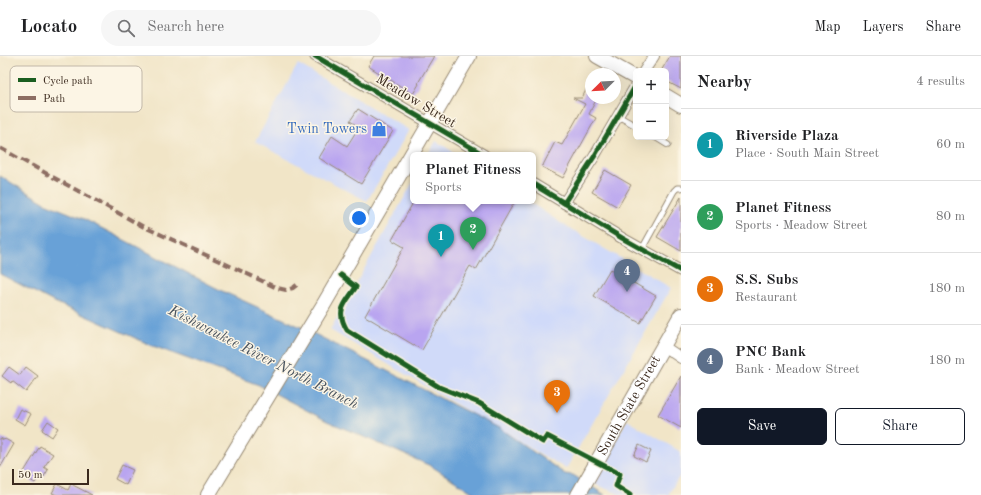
<!DOCTYPE html>
<html lang="en">
<head>
<meta charset="utf-8">
<style>
	:root { --surface:#fff; --page:#f6f6f6; --text:#202124; --muted:#757577; --line:#e0e0e0; --accent:#111827 }
	body { margin:0; font-family:"Old Standard TT",serif; background:var(--page); color:var(--text) }
	.controls { position:absolute; right:12px; top:12px; display:grid; overflow:hidden; border-radius:6px; box-shadow:0 4px 16px #0002 }
	.controls button { width:36px; height:36px; display:grid; place-items:center; padding:0; border:0; border-bottom:1px solid var(--line); background:var(--surface); color:var(--text); font:20px sans-serif }
	.compass { position:absolute; left:585px; top:12px; width:36px; height:36px; border-radius:50%; background:var(--surface); box-shadow:0 4px 16px #0002; rotate:246deg }
	.scale { position:absolute; left:12px; bottom:10px; width:77px; box-sizing:border-box; padding-left:4px; border:2px solid #3b2a1e; border-top:0; font-size:11px; line-height:14px; white-space:nowrap; color:#3b2a1e; -webkit-text-stroke:3px #fcf5e5; paint-order:stroke }
	.you { position:absolute; left:359px; top:162px; width:14px; height:14px; margin:-10px; border:3px solid #fff; border-radius:50%; background:#1a73e8; box-shadow:0 0 0 6px #1a73e833 }
	.badge { display:grid; place-items:center; width:26px; height:26px; border-radius:50%; background:var(--accent); color:#fff; font-size:13px; font-weight:700 }
	.pin { position:absolute; translate:-50% -33px; filter:drop-shadow(0 1px 2px #0008) }
	.pin::after { content:''; position:absolute; top:21px; width:14px; height:12px; background:inherit; clip-path:polygon(0 0,100% 0,50% 100%) }
	.popup { position:absolute; left:410px; top:96px; width:126px; height:52px; box-sizing:border-box; display:grid; place-content:center; border-radius:6px; background:var(--surface); filter:drop-shadow(0 1px 3px #0005); font-size:13px; white-space:nowrap; color:var(--muted) }
	.popup b { font-size:15px; color:var(--text) }
	.popup::after { content:''; position:absolute; left:50%; top:100%; margin-left:-8px; border:8px solid transparent; border-top-color:var(--surface) }
	.list { margin:0; padding:0; list-style:none }
	h2 { display:flex; justify-content:space-between; align-items:center; height:52px; margin:0; padding:0 16px; font-size:17px }
	h2 small { font-size:13px; font-weight:400; color:var(--muted) }
	.list li { display:grid; grid-template-columns:26px 1fr auto; gap:12px; align-items:center; box-sizing:border-box; height:72px; padding:0 16px; border-top:1px solid var(--line) }
	.list b { display:block; font-size:15px; white-space:nowrap }
	.list p { margin:0; font-size:13px; white-space:nowrap; color:var(--muted) }
	.list em { font-size:13px; font-style:normal; color:var(--muted) }
	.actions { display:flex; gap:8px; padding:12px 16px }
	.actions a { flex:1; padding:9px 0; border:1px solid var(--accent); border-radius:6px; text-align:center; font-size:14px; color:var(--accent) }
	.actions .main { background:var(--accent); color:#fff }
	.icon { flex:none; width:22px; height:22px; fill:none; stroke:currentColor; stroke-width:2; stroke-linecap:round; stroke-linejoin:round }
	.map { position:relative; flex:none; width:681px; height:439px; overflow:hidden }
	header { display:flex; align-items:center; gap:24px; box-sizing:border-box; height:56px; padding:0 20px; background:var(--surface); border-bottom:1px solid var(--line) }
	header strong { font-size:19px }
	nav { display:flex; gap:22px; margin-inline-start:auto; font-size:14px }
	.search { width:280px; height:36px; background:var(--page); display:flex; align-items:center; gap:10px; box-sizing:border-box; padding:0 14px; border-radius:22px; color:var(--muted); font-size:15px }
	main { display:flex }
	aside { flex:1; background:var(--surface) }
	.map>svg:first-child { display:block }
	.built { fill:#d0daf9 }
	.water { fill:#67a1d7; stroke:#51667a }
	.building { fill:#b9a5f0 }
	.lines { fill:none; stroke-linecap:round; stroke-linejoin:round }
	.lane-casing { stroke:#968872; stroke-width:7 }
	.street-casing { stroke:#968872; stroke-width:12 }
	.secondary-casing { stroke:#968872; stroke-width:16 }
	.lane { stroke:#fff; stroke-width:5 }
	.street { stroke:#fff; stroke-width:10 }
	.secondary { stroke:#fff; stroke-width:14 }
	.quiet { stroke:#8d6e63; stroke-width:4; stroke-dasharray:8 4; stroke-linecap:butt }
	.cycleway-casing { stroke:#fcf5e5; stroke-width:8 }
	.cycleway { stroke:#1b5e20; stroke-width:5 }
	.labels { text-anchor:middle; dominant-baseline:central; stroke-width:3; stroke-linejoin:round; paint-order:stroke }
	.street-label { font-size:14px; fill:#3b2a1e; stroke:#fcf5e5 }
	.shop-label { font-size:14px; fill:#366cbe; stroke:#fcf5e5; text-anchor:end }
	.water-label { font-size:15px; font-style:italic; fill:#4a545f; stroke:#fcf5e5 }
	.key { fill:#fcf5e5; stroke:#c2b8a9; stroke-width:1 }
	.key-label { font-size:11px; fill:#3b2a1e }
</style>
</head>
<body>
<header>
<strong>Locato</strong>
<div class="search"><svg class="icon" aria-label="search" viewBox="0 0 24 24"><circle cx="10" cy="10" r="6"/><path d="M15 15l6 6"/></svg>Search here</div>
<nav><a>Map</a><a>Layers</a><a>Share</a></nav>
</header>
<main>
<div class="map">
<svg width="681" height="439" viewBox="0 0 681 439">
	<rect width="100%" height="100%" fill="#fcf5e5"/>
	<filter id="ink" filterUnits="userSpaceOnUse"><feTurbulence type="fractalNoise" baseFrequency=".025" numOctaves="2"/><feDisplacementMap in="SourceGraphic" scale="8" xChannelSelector="R" yChannelSelector="G"/><feConvolveMatrix kernelMatrix="1 2 1 2 8 2 1 2 1" color-interpolation-filters="sRGB"/></filter>
	<filter id="wash" filterUnits="userSpaceOnUse"><feTurbulence type="fractalNoise" baseFrequency=".012" numOctaves="4" result="noise"/><feDisplacementMap in="SourceGraphic" scale="16" xChannelSelector="R" yChannelSelector="G"/><feGaussianBlur stdDeviation="0.9" result="paint"/><feColorMatrix in="noise" values="0 0 0 0 0 0 0 0 0 0 0 0 0 0 0 0 0 1.4 0 .05"/><feComposite in="paint" operator="in"/></filter>
	<g filter="url(#wash)">
		<rect width="100%" height="100%" fill="#f1e5c7"/>
		<g class="built">
			<polygon points="298,8 409,74 367,145 255,86"/>
			<polygon points="436,85 458,99 428,99"/>
			<polygon points="413,126 413,145 528,145 561,167 671,232 566,413 330,274"/>
			<polygon points="627,364 681,396 681,418 668,439 621,439 592,427"/>
		</g>
		<polygon class="water" points="0,120 47,148 84,163 222,235 301,271 499,372 565,418 573,419 605,439 477,439 431,410 327,365 259,329 153,290 50,244 0,218"/>
		<g id="blocks">
			<g class="building">
				<polygon points="374,0 434,0 418,27 419,28 413,38 368,10"/>
				<polygon points="670,0 681,0 681,33 666,25 666,15 661,15"/>
				<polygon points="591,24 591,42 597,42 589,58 596,62 563,122 542,111 555,86 562,89 585,48 573,42 582,42"/>
				<polygon points="358,53 393,75 361,128 319,102 332,80 347,90 359,71 350,65"/>
				<polygon points="605,114 631,129 618,151 592,136"/>
				<polygon points="681,141 681,195 657,181"/>
				<polygon points="414,145 515,145 476,214 470,210 422,294 365,260 404,191 392,184"/>
				<polygon points="610,213 656,240 640,267 594,240"/>
				<polygon points="9,311 20,319 26,311 38,320 26,336 12,325 11,327 2,320"/>
				<polygon points="681,320 681,372 658,359"/>
				<polygon points="20,353 31,358 25,369 15,363"/>
				<polygon points="48,365 58,372 52,381 42,374"/>
				<polygon points="0,382 4,384 5,383 14,388 0,412"/>
				<polygon points="639,389 651,395 646,406 634,400"/>
				<polygon points="40,390 53,398 44,411 48,414 43,422 40,420 35,427 22,419"/>
				<polygon points="122,409 133,414 126,429 115,423"/>
				<polygon points="57,428 68,434 71,428 92,439 57,439 52,437"/>
			</g>
		</g>
	</g>
	<g filter="url(#ink)">
		<use href="#blocks" fill-opacity="0" stroke="#968872" stroke-width="1"/>
		<g class="lines">
			<defs>
				<g id="lane">
					<polyline points="618,60 636,70"/>
					<polyline points="655,81 668,89"/>
					<polyline points="642,193 674,135 677,132 681,132"/>
				</g>
				<g id="street">
					<polyline points="315,0 484,99"/>
					<polyline points="644,15 654,0"/>
					<polyline points="533,128 622,182 681,215"/>
					<polyline points="564,147 594,101 636,29"/>
					<polyline points="663,290 681,302"/>
				</g>
				<g id="secondary">
					<polyline points="597,0 636,22"/>
					<polyline points="666,40 681,49"/>
					<polyline points="208,439 324,248 469,0"/>
					<path id="s1" d="M578,439L681,259"/>
				</g>
			</defs>
			<use href="#lane" class="lane-casing"/>
			<use href="#street" class="street-casing"/>
			<use href="#secondary" class="secondary-casing"/>
			<use href="#lane" class="lane"/>
			<use href="#street" class="street"/>
			<use href="#secondary" class="secondary"/>
			<polyline class="quiet" points="0,92 142,170 239,214 277,232 286,234 293,232 299,227"/>
			<defs>
				<g id="cycleway">
					<polyline points="315,0 484,99"/>
					<polyline points="533,128 622,182 681,215"/>
					<polyline points="564,147 594,101 636,29"/>
					<path d="M341,219L356,231C345,248 335,254 347,274L439,331L479,347L543,386L547,380L620,418L616,430L630,439"/>
				</g>
			</defs>
			<use href="#cycleway" class="cycleway-casing"/>
			<use href="#cycleway" class="cycleway"/>
		</g>
	</g>
	<defs>
		<symbol id="shop-bare" viewBox="-9 -9 18 18"><path d="M-5-2.5h2.3a2.7 3.5 0 0 1 5.4 0H5L5.5 6h-11ZM-1.5-2.5h3a1.5 2.3 0 0 0-3 0Z" fill="#3f7fe0" stroke="#fcf5e5" stroke-width="2.5" paint-order="stroke"/></symbol>
	</defs>
	<g fill-rule="evenodd">
		<use href="#shop-bare" x="368" y="62" width="22" height="22"/>
	</g>
	<g class="labels">
		<g class="street-label">
			<text transform="translate(416 45) rotate(31)">Meadow Street</text>
			<text stroke="none"><textPath href="#s1" startOffset="103">South State Street</textPath></text>
		</g>
		<g class="shop-label">
			<text x="367" y="73">Twin Towers</text>
		</g>
		<g class="water-label">
			<text transform="translate(263 302) rotate(27)">Kishwaukee River North Branch</text>
		</g>
	</g>
	<rect x="10" y="10" width="132" height="46" rx="6" class="key"/>
	<rect x="18" y="22" width="18" height="4" fill="#1b5e20"/>
	<rect x="18" y="40" width="18" height="4" fill="#8d6e63"/>
	<g class="key-label">
		<text x="43" y="28">Cycle path</text>
		<text x="43" y="46">Path</text>
	</g>
</svg>
<div class="controls">
<button>+</button>
<button>−</button>
</div>
<svg class="compass" viewBox="-18 -18 36 36"><path d="M0-13l5 13h-10z" fill="#e53935"/><path d="M0 13l5-13h-10z" fill="#757577"/></svg>
<div class="scale">50 m</div>
<div class="you"></div>
<div class="pin badge" style="left:441px;top:201px;background:#0f9aa8">1</div>
<div class="pin badge" style="left:473px;top:194px;background:#2e9e5b">2</div>
<div class="popup"><b>Planet Fitness</b>Sports</div>
<div class="pin badge" style="left:557px;top:357px;background:#e8710a">3</div>
<div class="pin badge" style="left:627px;top:236px;background:#5c6f8a">4</div>
</div>
<aside>
<h2>Nearby<small>4 results</small></h2>
<ul class="list">
<li><span class="badge" style="background:#0f9aa8">1</span><div><b>Riverside Plaza</b><p>Place · South Main Street</p></div><em>60 m</em></li>
<li><span class="badge" style="background:#2e9e5b">2</span><div><b>Planet Fitness</b><p>Sports · Meadow Street</p></div><em>80 m</em></li>
<li><span class="badge" style="background:#e8710a">3</span><div><b>S.S. Subs</b><p>Restaurant</p></div><em>180 m</em></li>
<li><span class="badge" style="background:#5c6f8a">4</span><div><b>PNC Bank</b><p>Bank · Meadow Street</p></div><em>180 m</em></li>
</ul>
<div class="actions"><a class="main">Save</a><a>Share</a></div>
</aside>
</main>
</body>
</html>
